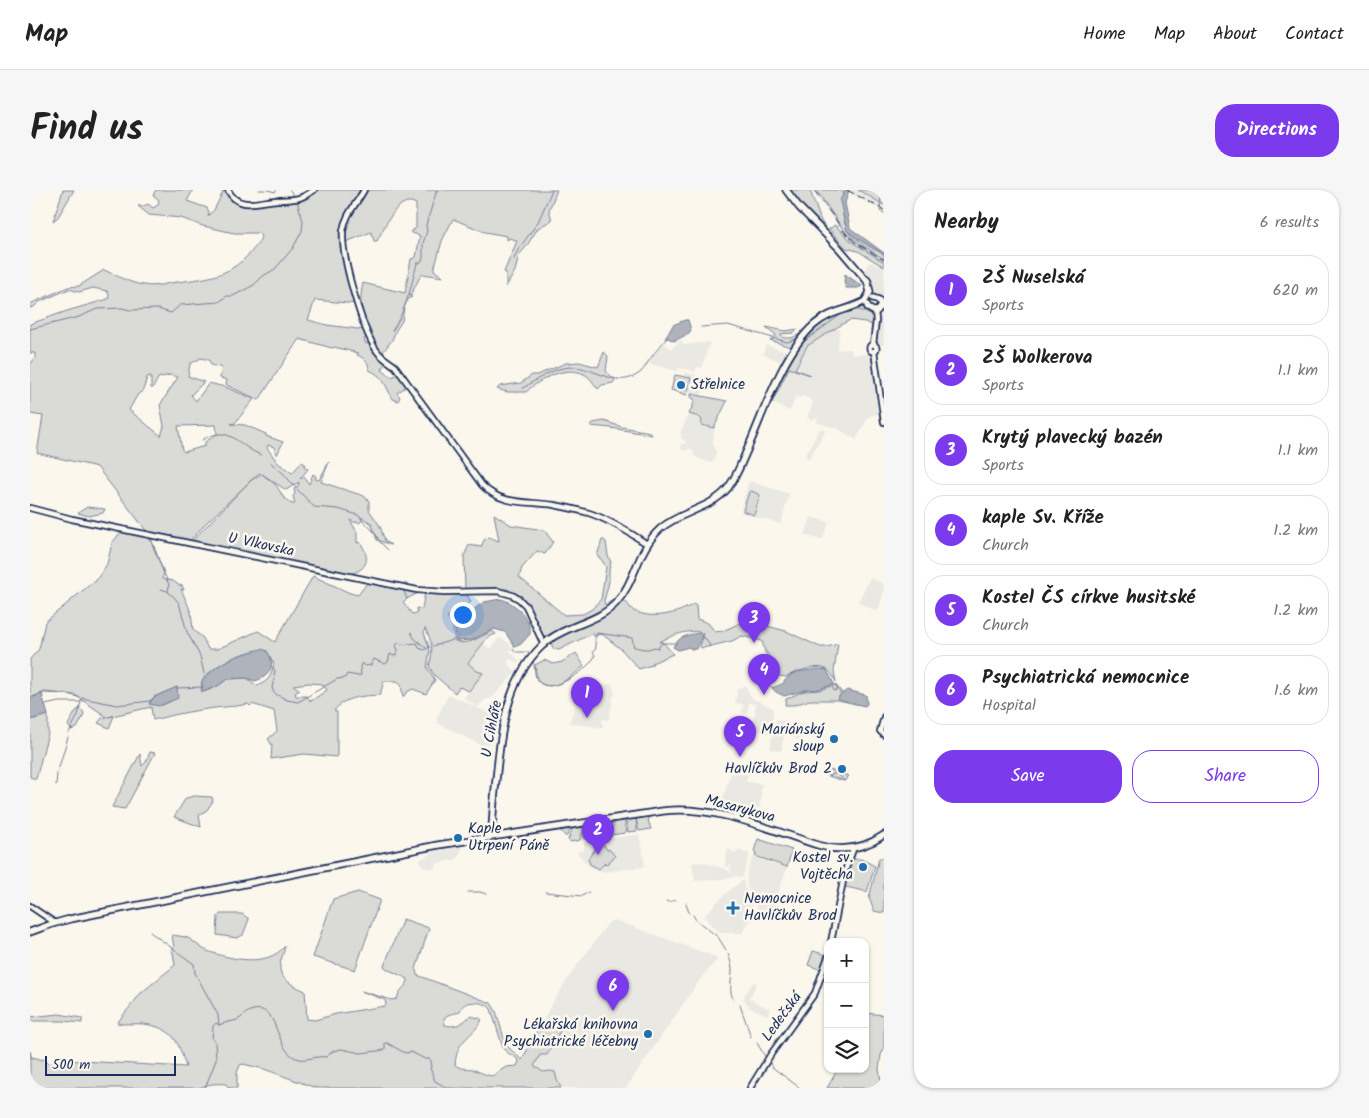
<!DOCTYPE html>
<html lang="en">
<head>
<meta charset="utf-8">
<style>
	:root { --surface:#fff; --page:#f6f6f6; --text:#222; --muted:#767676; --line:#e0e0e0; --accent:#7c3aed }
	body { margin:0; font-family:Kalam,sans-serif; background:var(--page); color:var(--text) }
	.controls { position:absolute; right:15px; bottom:15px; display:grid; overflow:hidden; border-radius:10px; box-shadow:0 1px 4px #0004 }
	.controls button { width:45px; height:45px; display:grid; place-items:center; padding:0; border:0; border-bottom:1px solid var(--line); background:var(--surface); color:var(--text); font:25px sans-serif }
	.scale { position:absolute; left:15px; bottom:12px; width:131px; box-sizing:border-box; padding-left:5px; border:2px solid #1b2f5e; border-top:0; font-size:14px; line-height:18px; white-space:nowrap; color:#1b2f5e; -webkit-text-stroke:4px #fbf7ec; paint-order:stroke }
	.you { position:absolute; left:432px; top:424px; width:18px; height:18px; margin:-12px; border:4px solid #fff; border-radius:50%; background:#1a73e8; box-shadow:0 0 0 8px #1a73e833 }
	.badge { display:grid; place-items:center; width:32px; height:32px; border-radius:50%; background:var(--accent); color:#fff; font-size:16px; font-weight:700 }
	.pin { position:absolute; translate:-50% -41px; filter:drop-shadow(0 1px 2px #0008) }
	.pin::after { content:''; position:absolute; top:26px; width:18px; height:15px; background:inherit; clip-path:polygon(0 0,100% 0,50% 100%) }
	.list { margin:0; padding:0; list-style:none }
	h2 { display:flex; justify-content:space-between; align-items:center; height:65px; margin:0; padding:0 20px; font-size:21px }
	h2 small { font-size:16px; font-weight:400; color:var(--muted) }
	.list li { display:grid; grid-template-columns:32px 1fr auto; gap:15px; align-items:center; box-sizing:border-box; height:70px; margin:0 10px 10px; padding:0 10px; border:1px solid var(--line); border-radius:20px }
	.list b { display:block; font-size:19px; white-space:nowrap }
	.list p { margin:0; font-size:16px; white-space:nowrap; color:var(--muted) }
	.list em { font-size:16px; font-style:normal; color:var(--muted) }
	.actions { display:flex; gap:10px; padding:15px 20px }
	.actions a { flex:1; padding:11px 0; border:1px solid var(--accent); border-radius:20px; text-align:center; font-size:18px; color:var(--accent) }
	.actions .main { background:var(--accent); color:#fff }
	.icon { flex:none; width:28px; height:28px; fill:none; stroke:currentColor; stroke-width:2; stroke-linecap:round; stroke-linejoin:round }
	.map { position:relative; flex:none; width:854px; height:898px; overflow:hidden; border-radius:20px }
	header { display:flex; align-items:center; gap:30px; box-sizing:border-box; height:70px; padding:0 25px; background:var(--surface); border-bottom:1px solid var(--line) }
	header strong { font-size:24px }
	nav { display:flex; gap:28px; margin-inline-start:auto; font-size:18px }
	.intro { display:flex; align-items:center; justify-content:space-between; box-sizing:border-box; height:120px; padding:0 30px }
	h1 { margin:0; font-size:35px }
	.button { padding:12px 22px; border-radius:20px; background:var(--accent); color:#fff; font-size:18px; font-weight:700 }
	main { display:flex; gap:30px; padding:0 30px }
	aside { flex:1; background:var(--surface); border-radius:20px; box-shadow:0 1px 4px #0004 }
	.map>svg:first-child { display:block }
	.built { fill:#eae8e2 }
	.green { fill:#dadad7; stroke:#7a849a; fill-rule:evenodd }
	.water { fill:#afb3bb; stroke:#747e96 }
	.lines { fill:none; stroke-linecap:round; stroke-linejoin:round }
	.stream { stroke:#747e96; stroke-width:1 }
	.secondary-casing { stroke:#1b2f5e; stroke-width:8 }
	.primary-casing { stroke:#1b2f5e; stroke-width:9 }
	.secondary { stroke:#fbf7ec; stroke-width:4.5 }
	.primary { stroke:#fbf7ec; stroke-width:5.5 }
	.rail { stroke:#1b2f5e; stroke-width:1; stroke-dasharray:8 4; stroke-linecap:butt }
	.poi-dot { fill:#1f6fb2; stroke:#fbf7ec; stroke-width:2 }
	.labels { text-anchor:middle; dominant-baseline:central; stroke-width:5; stroke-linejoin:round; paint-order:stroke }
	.poi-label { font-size:15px; fill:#1b2f5e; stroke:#fbf7ec; text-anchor:end }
	.street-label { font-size:15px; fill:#1b2f5e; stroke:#fbf7ec }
</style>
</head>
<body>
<header>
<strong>Map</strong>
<nav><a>Home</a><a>Map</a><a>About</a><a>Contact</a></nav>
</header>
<div class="intro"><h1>Find us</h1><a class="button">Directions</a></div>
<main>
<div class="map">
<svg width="854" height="898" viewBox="0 0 854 898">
	<rect width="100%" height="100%" fill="#fbf7ec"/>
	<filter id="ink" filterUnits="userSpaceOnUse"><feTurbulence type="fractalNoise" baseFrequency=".02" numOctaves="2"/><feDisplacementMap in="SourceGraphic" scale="10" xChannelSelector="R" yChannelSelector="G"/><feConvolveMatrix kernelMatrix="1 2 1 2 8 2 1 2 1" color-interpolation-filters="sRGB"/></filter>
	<g filter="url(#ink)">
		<g class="built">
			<polygon points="782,0 786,0 788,3 816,43 827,52 854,69 854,72 825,54 814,44"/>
			<polygon points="814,0 825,0 854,16 854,22"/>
			<polygon points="839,72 854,78 854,155 849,154 846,152 853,114 850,108 846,106 842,95 833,83"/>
			<polygon points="807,139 810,140 807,160 821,159 822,165 838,164 842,166 845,190 843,190 849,224 839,226 826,250 809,239 786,232 788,229 785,228 783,230 777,228 783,213 779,208 771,206 770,208 766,206 760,221 743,213 759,178 775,184 765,179 777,156"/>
			<polygon points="651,150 654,155 680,152 672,178 667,177 665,182 659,179 649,178 646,181 618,173 634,153 641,159"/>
			<polygon points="736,155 751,160 760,161 754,171 749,171 733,164"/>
			<polygon points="655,182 678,189 671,206 658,202 661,188 654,186"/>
			<polygon points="659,224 669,227 672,230 671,235 684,238 683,253 686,263 684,270 681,273 665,267 662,259 658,259 656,261 651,259 651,254 656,253 656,251 651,249 652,245 650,243"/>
			<polygon points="792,238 795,241 779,269 775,266 789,240"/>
			<polygon points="719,291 760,304 756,314 751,334 712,323 711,318"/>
			<polygon points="781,327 799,332 793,348 791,350 775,345"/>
			<polygon points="840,388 854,394 854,400 848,422 828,412"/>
			<polygon points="469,448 478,452 482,458 480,461 490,471 488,473 480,469 477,473 486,482 462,508 455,510 447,517 434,508 452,483 447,481 438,474 453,453 461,459"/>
			<polygon points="550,493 566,495 582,494 585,505 583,506 579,530 572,529 573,538 539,533 547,512"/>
			<polygon points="715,495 722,508 743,518 743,528 740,543 722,540 726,514 719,513 717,524 712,522 713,515 705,512 706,507 707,506 707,500"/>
			<polygon points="420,505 463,525 468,534 463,552 453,556 407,533 407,527 418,506"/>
			<polygon points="746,529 758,532 758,536 756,536 751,561 749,561 740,559"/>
			<polygon points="766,533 775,536 771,550 763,548 764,544 757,543 759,536 765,539"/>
			<polygon points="705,572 716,572 716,579 717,580 718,583 716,592 733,594 731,596 731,610 729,618 725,619 722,622 718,621 716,628 689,620 701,583 703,583 705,577"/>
			<polygon points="609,644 615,675 613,677 574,682 560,677 547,662 554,660 554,653"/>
			<polygon points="431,655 432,659 427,669 405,674 405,679 393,677 389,671 409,658"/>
			<polygon points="698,659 706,664 708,660 720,664 712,688 706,686 704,687 700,682 701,674 700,674 699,677 694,676"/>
			<polygon points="723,667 757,678 741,724 728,720 717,697 717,683"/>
			<polygon points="673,672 698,680 704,688 665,691 662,673"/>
			<polygon points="711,691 714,691 714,696 723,714 722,727 712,743 692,743 680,734 675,728 675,725 693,706"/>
			<polygon points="584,730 686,767 687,770 671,788 596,898 523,898 500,877 499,856 525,809 543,781 579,732"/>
			<polygon points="724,791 727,793 719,809 740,819 738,825 718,817 719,816 713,808"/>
		</g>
		<g class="green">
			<polygon points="33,0 44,0 28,27 23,31"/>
			<path d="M126,0H163L157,11L177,18L179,22L178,26L184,20L194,0H200L204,6L212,11L225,12L249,7L263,8L272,6L277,0H527L519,20L522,30L508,38L496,57L489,65L485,81L476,97V83L474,82L487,51L480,48L477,50V46L455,42L423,29L412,51L404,80L413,87L393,84L391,85L380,106L382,107L378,109L374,118L372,131L366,140L362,150L353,162V165C340,154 333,130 331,113C330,106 332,99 333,93L375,103L381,69L386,67L390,46L380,42L386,38V14C369,3 354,38 347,51H344L341,42L316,52L312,50L313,65L327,114L285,110L278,130L297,135L335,140L338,147L334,149L336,154L340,152L356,172L352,180L361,187L369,184L377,196L367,203L370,207L368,211L363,209C355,196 355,187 339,180C339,172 334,168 327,165L328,163L304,157L302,158L269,149L229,210L196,195L197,190L190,188L192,178L181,175L179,170L171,168L160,174L158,186L174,192L161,205L166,211L179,193L195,197L224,209L205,233L201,234L215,235L236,244V246L253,252L247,265L244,257L238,255L237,258L248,273L262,283L272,272L275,274L274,277L278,279L270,289L274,287L279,294L283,284L286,286L285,289L289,290L299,272L291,292L334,306L339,311V320L350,336L355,351L361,355L347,350L341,333L331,327L332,331L329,333L327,331L326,333L320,330L327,342V353L330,352C341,368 338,380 319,384L161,352L220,291L231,284L229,283L176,333L159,352L143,346L118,343L67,277L7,263L13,226L0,224V175L5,168V163H0V134L37,121L78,109L79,105L77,101L63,98L49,102L39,99L9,112L4,117L0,118V114L38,97L49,96L74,80C86,85 101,94 114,95C123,97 131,95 140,93C174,88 197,89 221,62C225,57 230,52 231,46L228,43H204L173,36L151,28L119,25L108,16H114L118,14L123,18L128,15L129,10L123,5ZM140,185L148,187L130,215L134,236L131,246L99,220L108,204L113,201L117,187L121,186V198H123L128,188ZM186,235L187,244L175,252V256L154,262L152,260L148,236ZM232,284L256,300L269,292L268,296L264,299L265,304L263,306L265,314H262L254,308L246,295Z"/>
			<polygon points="758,0 777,0 781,3 791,31 798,41 796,42 775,22"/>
			<path d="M786,0H811L813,4C810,12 813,35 819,43C823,48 848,62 854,64V69L827,52L816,43Z"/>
			<polygon points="828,0 843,0 854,7 854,15"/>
			<polygon points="805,35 821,51 854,72 854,77 828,61 816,58 799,39"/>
			<path d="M826,117C844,115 845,127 843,141H841L842,135L835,132L820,130L811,135L777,156L765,179L780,185L759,178L742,213L752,185L775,146L795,129Z"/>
			<path d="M779,135L763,156L760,157L740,150L743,149L746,145L736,137L755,141L768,139L763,143L751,144L752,147C764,151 771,143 779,135Z"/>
			<path d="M574,162L578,166L576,181L585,190L583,193L572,195L568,199C564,194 560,187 554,184C535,175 510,189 496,202H477L467,199L470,196L491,193L502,185H507L536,173L549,172L568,177Z"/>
			<polygon points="645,185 661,188 657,205 641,200"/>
			<polygon points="661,204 697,211 684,238 671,235 672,230 669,227 659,224 664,213 664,209 661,207"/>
			<polygon points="574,231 592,237 620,242 622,245 581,238 560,236 563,233"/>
			<polygon points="722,301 730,305 724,325 713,321 719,302"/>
			<polygon points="57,317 75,319 73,323 59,326 48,323"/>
			<path d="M464,324L481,335L514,340L523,352L515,364L507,361L492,378L489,387L534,425L553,424L562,419L571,409L576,377L571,369L567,366L572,350H574L576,352L578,366L581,372L579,380V392L574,411L575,415L586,408C580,423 537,439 522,446L514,447L500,421L478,402V399L435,400L434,366L439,355L451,357L454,350L459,347L469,351Z"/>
			<path d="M91,342L121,348L134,384L132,389L143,391L150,396L152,395L154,400L151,399L161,422L163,440L173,448L178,459H187L228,441L245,452L283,386L320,403L328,405L338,392L390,402C384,406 378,407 373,412L382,424L387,423L386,418L392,419L395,402L436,403L441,412L417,427L422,433L425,451C439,457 451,445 463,441L466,444L458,447L438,473L447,481L453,483L439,501L429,497L425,503L404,485L399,476C404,461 402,451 395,438L394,443L400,460L397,477L405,490L396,504L383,499L377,502L373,507L371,494L367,491H354L350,505C334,506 314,506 304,521L307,522V567L274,564L241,569L242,555L238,549L247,541L244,521L222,514L220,516L218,514C210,516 203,516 195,517C171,519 146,524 123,530L121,517L78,527L84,526L79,538L68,533L72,528L77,527L45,505L14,502L0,508V469L9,459L15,432L63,392H65L77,374L82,353ZM229,460L237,461L244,474C240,488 240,490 227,496L217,488L198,489L186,497L174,502L171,500L172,491C186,473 207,464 229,460ZM279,493L292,494L297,500L281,511L276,506H266L265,503L270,500L263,495ZM147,497V508L133,515L119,512L124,507Z"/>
			<path d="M590,411L596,412C599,415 601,419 604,421C623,430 647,424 664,414L666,416L667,429L678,433L685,442L693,441L710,433L722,432L756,441L790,457H797L808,454L804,481L806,492C804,488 801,481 796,479C787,474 764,482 756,487L739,484V465L734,459L732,451L712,446L702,451L673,458L670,457L673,443C660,438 641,446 629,452H633L643,464L622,473V475L609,479L591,459L572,444L563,446V443L529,460L523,459L521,451Z"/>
			<path d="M546,463L554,476C543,485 521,506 507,490L505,475L514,470L523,474L532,472Z"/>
			<polygon points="805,495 811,504 808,510 780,510 764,515 755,515 756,509 774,501 789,500"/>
			<polygon points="49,519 53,521 54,525 47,538 41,540 38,535 46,521"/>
			<polygon points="18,525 18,543 6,589 0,587 0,530"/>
			<polygon points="120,562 125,563 95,619 82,617 110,564 112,576 116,572"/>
			<polygon points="794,578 819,586 814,591 792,584"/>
			<polygon points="164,606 182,607 183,611 177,620 169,625 171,637 144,627 156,608"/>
			<polygon points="619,626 619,630 618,630 621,639 609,641 606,629 607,641 598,642 596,630"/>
			<polygon points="595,630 595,639 597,640 595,643 581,645 580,642 585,633 582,633 577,646 568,647 567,644 570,635 568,635 564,647 554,649 553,646 556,637 554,637 550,650 541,652 538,650 542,639 540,639 537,646 535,646 530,640"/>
			<polygon points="728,649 762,660 757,677 725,666 726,663 724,661"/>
			<polygon points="569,654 574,655 577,660 579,659 585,666 577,674 575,673 569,679 560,674 558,669"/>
			<polygon points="849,668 854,668 854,723 844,721 839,708"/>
			<polygon points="822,669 831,669 845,676 837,702 836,703 834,701 816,697 814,695 816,680"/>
			<polygon points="328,702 350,710 325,780 283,767 303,709"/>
			<polygon points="190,724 212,724 219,729 213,745 207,748 187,745 188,726"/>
			<path d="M373,729L399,738L386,779L387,785L461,813L466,821L476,855L492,870L511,833L531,839L517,865H510L504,876L513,882L521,881L525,882L527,890L531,898H286L234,879L213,874L210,875L207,883V898H199L196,894C185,893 178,894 169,898H0V861L2,869L3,867L13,870L14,868L20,874L34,870L156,877C148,850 143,838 114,834C105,833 95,835 87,833L111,803L145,775L143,763L141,759L144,758L142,745C147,746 153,746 158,748C165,752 170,758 177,761C201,769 237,778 255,756C254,763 250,770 250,776C249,790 265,796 275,801L277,829L285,830L306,824L355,816L356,814L355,810L331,801L362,810L367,809C369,798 378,797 378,789L357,779L354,776ZM437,813C445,812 456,812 461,819L473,858C477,865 485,865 489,871L487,876L476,877L462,886C455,885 448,881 442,879C435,878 431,879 425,875C427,848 440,850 452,830L449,828L440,826C433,833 426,838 415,835L414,828L418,825L429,822L433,816Z"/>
			<polygon points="783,761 797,765 795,771 793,771 792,774 794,774 792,780 778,775"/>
			<polygon points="835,823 854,825 854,858 851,865 849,879 852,898 797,898 808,879 835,879"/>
			<polygon points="29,824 52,828 52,833 34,831 0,831 0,827"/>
		</g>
		<g class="water">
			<polygon points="815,0 819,0 815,13 820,38 854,63 854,64 829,49 817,41 810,11"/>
			<polygon points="815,84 832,96 828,98 816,98 814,92"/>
			<polygon points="655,130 658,130 661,140 658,144 644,151 638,148 635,149 643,135"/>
			<path d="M471,409C486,413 501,429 500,444L491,454L485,457L475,442L464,439L442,450L427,451L424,434L454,412Z"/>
			<path d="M670,443L672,445L667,459H661L659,457L648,460L643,457C648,447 659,444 670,443Z"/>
			<path d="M232,459L237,461C246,475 241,486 225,491L217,488L198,489L186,497L172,502V491C189,471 207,465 232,459Z"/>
			<polygon points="789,479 797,480 804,494 785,500 779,499 754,506 746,502 742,498 752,494 759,486 766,482"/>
			<polygon points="147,497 148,508 129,516 119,514 124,507"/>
			<polygon points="817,500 836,505 837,514 835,516 808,510 809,506"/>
			<polygon points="12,504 18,525 0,530 0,508"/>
		</g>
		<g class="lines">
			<g class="stream">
				<polyline points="229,0 235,0"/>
				<polyline points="238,0 245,2 247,0"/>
				<polyline points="260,0 265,8"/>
				<polyline points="851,5 850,21 854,23"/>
				<polyline points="484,69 488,60 508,32 522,0"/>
				<polyline points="101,120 128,119 141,123 150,115 189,112 197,106 203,106 224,95 233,86 245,79 263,58 272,41 273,31 267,11"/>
				<polyline points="671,137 698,135 757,152 768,149"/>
				<polyline points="0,139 49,127 67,119 92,118 100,120"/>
				<path d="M362,141C375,123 382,94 387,73H390L393,69V53L397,41L396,35L407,0"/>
				<path d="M776,150L813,123C830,117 829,120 843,126"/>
				<path d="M493,198C508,189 524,177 542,177C566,177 588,201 611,182C615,178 617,173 620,169C625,162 631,155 637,148"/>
				<path d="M172,250C200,233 207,256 231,265"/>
				<polyline points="241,273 253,283 264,296"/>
				<polyline points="265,297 284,317 308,319 328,325 345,343 350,352 358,360"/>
				<polyline points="120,349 139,395 138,402 144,407 149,413 157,442 170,466 175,488"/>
				<polyline points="131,399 137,401"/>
				<polyline points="373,399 377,409"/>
				<polyline points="381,442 384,448 396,458"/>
				<polyline points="672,447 676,449 680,456"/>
				<path d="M565,449L567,443L602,448L604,457C611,458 617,461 624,457L628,458L632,453H646"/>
				<polyline points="378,454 387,453 389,458 394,460 400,457"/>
				<polyline points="403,456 426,449"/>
				<polyline points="483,459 485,462"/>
				<polyline points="734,461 738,467 737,494 743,498"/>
				<polyline points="487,462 498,462 501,467"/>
				<path d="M503,471C506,479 503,488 510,493C524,504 561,478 565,465L563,462L566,458L565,451"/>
				<polyline points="241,476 245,480 244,486"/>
				<polyline points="244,489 242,498 244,503 257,510 268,512 307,489 315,488 317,484 328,486 331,485 330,476 332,473 336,476 341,475 344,469 355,474 358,472 360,464 364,466 367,464 368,460 366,456 368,453 376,455 376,454"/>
				<polyline points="805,494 813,504"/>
				<polyline points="802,496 804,501 808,499"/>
				<polyline points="147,498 173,497"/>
				<polyline points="11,505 14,503 38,504 51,508"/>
				<polyline points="15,515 29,512 51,512 52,508 87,515 120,511"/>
				<polyline points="39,543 48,525 51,512"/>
				<polyline points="795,582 797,583 798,586 807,583 814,591 817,589"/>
				<polyline points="26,595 27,584 38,547"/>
				<polyline points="438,702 450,702 456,704"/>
				<polyline points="515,702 552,706 559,702"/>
				<polyline points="636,711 638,712 646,710"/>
				<polyline points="656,713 659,723"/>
				<polyline points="663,725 666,730 688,747 696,760"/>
				<polyline points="120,742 164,774 165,783 188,825 189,835"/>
				<path d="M698,764C700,769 702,775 702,780C702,790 698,801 704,811"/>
				<polyline points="710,815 721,847"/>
				<polyline points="727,853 736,868"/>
				<polyline points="739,872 742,877 770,898"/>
				<path d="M175,898L186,870L185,851L182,849L183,836L186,833L189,835C195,832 201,832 207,830C212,828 215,823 220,821C250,810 243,859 266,868C276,872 286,865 296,867L303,861L311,859L331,863L355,860V853H357L375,863L381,862L395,869H400L402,875L400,878L405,891L417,898"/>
			</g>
			<defs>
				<g id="secondary">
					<path d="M198,0C208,21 229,11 247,10C265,9 268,11 284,0"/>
					<path d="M334,0C327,13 315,25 313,41C311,66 332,140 347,161C351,167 358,171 365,176L452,295C472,316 498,311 524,315C536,317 548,320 559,323C580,330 599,342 617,354"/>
					<polyline points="843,154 846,131 845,121"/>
					<circle cx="843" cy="158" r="3.5"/>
					<polyline points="844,161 854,232"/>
					<polyline points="0,318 42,329 387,400 414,402 468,401 482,405 489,409 496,416 514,455"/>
					<polyline points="854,527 850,541 854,545"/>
					<polyline points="0,716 25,733"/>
					<polyline points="801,752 815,681 824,657"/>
					<polyline points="720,898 741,864 785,803 798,767"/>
				</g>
				<g id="primary">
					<polyline points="756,0 769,17 809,58 838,92"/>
					<polyline points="843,108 849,110 851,116"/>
					<polyline points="837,115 838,118 843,121 847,121 851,116"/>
					<path d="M462,646C462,627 464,609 466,590C471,540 477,482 520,449C541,434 568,432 586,413C606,391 607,360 630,339C650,321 680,320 698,298C707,286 712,271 718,258C734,221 754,161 784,135C801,120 818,121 835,111L840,102L837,90"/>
					<path d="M0,742L22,734L40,729L408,655L633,621C687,615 740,640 791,656C813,662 835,658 854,645"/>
				</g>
			</defs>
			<use href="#secondary" class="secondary-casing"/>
			<use href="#primary" class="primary-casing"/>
			<use href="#secondary" class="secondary"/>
			<use href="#primary" class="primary"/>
			<g class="rail">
				<polyline points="784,0 815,43 826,53 854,70"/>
				<polyline points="817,0 854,20"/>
			</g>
		</g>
	</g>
	<g class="poi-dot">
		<circle cx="651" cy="195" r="5"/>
		<circle cx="804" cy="549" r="5"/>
		<circle cx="812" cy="579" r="5"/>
		<circle cx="428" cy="648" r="5"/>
		<circle cx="833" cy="677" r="5"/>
		<path d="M700.5 710.5h5v5h5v5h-5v5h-5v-5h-5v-5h5z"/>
		<circle cx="618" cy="844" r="5"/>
	</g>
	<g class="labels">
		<g class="poi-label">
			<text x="661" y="195" text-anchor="start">Střelnice</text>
			<text x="794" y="540">Mariánský<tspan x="794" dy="17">sloup</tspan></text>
			<text x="802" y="579">Havlíčkův Brod 2</text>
			<text x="438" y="639" text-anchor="start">Kaple<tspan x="438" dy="17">Utrpení Páně</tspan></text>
			<text x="823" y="668">Kostel sv.<tspan x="823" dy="17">Vojtěcha</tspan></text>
			<text x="714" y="709" text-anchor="start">Nemocnice<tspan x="714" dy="17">Havlíčkův Brod</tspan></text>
			<text x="608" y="835">Lékařská knihovna<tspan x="608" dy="17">Psychiatrické léčebny</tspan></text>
		</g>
		<g class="street-label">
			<text transform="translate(231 355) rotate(12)">U Vlkovska</text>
			<text transform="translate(462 539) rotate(-79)">U Cihláře</text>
			<text transform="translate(710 619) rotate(15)">Masarykova</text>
			<text transform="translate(752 827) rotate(-54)">Ledečská</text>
		</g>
	</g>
</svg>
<div class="controls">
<button>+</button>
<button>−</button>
<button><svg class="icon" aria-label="layers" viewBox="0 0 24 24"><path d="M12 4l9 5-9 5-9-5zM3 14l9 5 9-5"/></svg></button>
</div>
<div class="scale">500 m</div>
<div class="you"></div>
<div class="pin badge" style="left:557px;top:528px">1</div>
<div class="pin badge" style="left:568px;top:665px">2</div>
<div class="pin badge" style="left:724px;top:453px">3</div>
<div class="pin badge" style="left:734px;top:505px">4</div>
<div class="pin badge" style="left:710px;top:567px">5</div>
<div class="pin badge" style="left:583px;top:821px">6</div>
</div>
<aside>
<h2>Nearby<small>6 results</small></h2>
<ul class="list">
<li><span class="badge">1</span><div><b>ZŠ Nuselská</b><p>Sports</p></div><em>620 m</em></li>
<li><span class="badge">2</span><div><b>ZŠ Wolkerova</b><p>Sports</p></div><em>1.1 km</em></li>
<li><span class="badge">3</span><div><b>Krytý plavecký bazén</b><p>Sports</p></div><em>1.1 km</em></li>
<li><span class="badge">4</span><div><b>kaple Sv. Kříže</b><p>Church</p></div><em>1.2 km</em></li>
<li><span class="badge">5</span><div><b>Kostel ČS církve husitské</b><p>Church</p></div><em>1.2 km</em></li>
<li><span class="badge">6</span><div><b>Psychiatrická nemocnice</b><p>Hospital</p></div><em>1.6 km</em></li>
</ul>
<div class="actions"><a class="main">Save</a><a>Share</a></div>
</aside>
</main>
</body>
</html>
